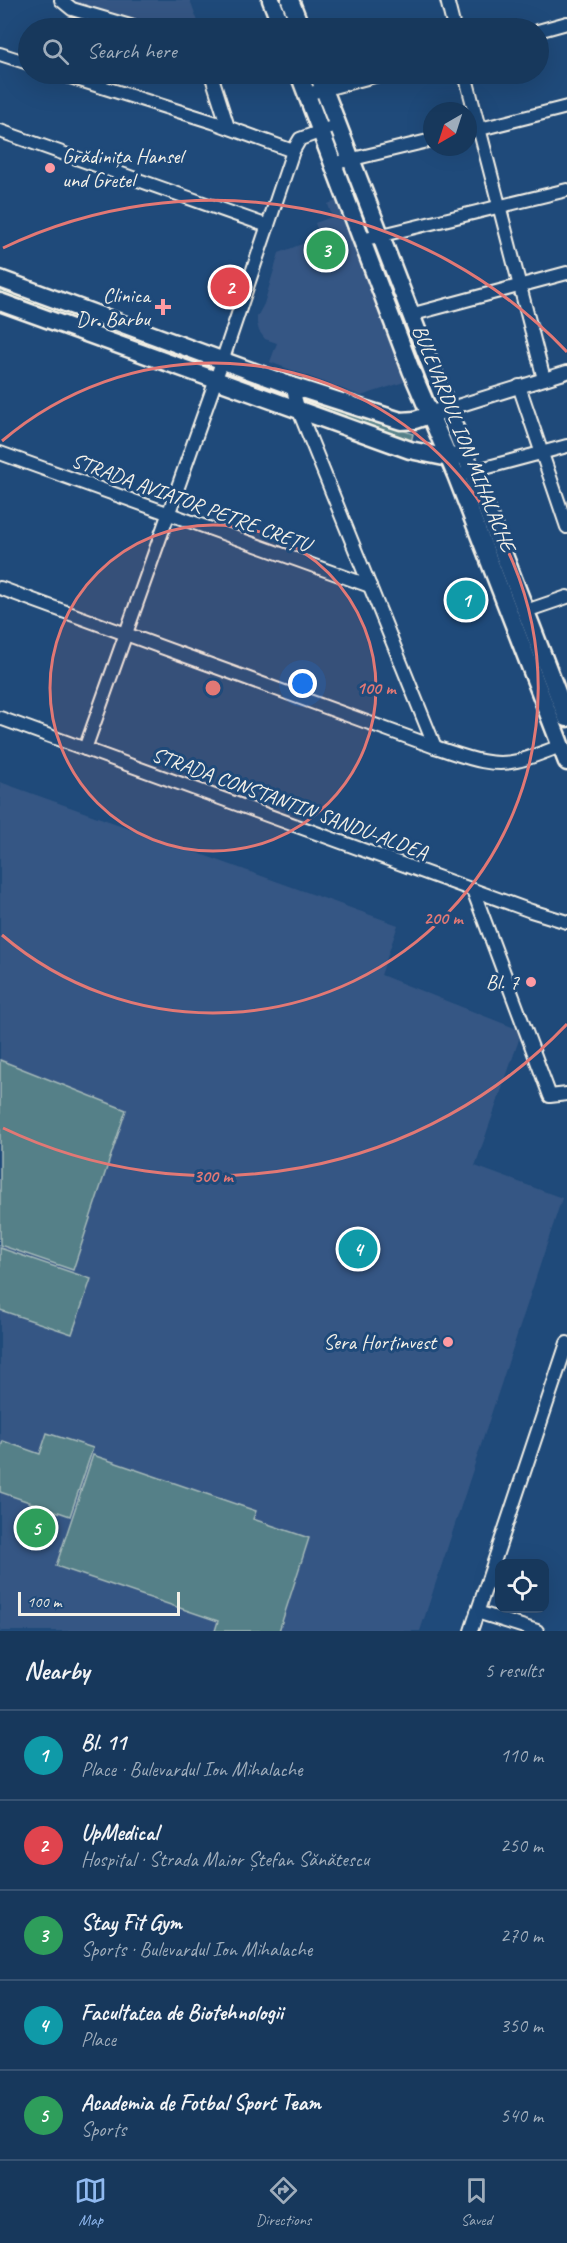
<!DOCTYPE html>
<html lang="en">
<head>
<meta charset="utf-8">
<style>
	:root { --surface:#17385c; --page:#203f62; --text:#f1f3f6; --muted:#9eacbb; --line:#365272; --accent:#90b9f0 }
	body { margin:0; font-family:Caveat,sans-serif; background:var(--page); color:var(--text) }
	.controls { position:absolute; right:18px; bottom:18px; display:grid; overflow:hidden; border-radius:12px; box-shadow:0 6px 24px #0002 }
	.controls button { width:54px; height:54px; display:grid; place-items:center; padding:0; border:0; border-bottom:2px solid var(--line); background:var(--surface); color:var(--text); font:30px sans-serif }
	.compass { position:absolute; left:423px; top:102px; width:54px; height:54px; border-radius:50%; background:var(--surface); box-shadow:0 6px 24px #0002; rotate:219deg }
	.scale { position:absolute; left:18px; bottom:15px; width:162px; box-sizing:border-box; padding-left:6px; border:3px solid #f4f1e8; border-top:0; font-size:16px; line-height:21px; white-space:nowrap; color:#f4f1e8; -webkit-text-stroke:4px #1f4a7a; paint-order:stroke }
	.you { position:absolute; left:303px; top:684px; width:21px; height:21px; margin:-15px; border:4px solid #fff; border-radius:50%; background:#1a73e8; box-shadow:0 0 0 9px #1a73e833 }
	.badge { display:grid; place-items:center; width:39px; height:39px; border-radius:50%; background:var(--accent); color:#fff; font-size:20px; font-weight:700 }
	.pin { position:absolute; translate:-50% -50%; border:3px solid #fff; box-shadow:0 2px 6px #0006 }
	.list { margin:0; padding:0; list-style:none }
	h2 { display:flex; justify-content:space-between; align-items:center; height:78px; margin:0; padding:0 24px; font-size:26px }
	h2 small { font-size:20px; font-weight:400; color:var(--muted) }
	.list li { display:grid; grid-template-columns:39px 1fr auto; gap:18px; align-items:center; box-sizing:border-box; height:90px; padding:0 24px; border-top:2px solid var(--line) }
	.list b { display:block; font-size:22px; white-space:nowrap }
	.list p { margin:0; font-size:20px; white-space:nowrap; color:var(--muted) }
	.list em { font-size:20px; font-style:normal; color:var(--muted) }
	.icon { flex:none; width:33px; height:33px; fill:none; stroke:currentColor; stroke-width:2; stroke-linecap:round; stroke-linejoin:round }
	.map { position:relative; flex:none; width:567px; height:1631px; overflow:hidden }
	.search { position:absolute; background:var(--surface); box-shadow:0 6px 24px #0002; left:18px; right:18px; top:18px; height:66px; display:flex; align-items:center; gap:15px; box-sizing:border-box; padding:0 21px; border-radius:33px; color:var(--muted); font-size:22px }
	.sheet { height:528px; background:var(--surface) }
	nav { display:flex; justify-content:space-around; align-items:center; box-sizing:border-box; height:84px; border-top:2px solid var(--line); background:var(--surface); font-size:16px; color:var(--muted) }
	nav a { display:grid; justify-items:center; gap:3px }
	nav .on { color:var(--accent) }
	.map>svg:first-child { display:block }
	.built { fill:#365784 }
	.green { fill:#548088; stroke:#a4b8b8; stroke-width:1.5 }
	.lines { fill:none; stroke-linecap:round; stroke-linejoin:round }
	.minor-casing { stroke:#f4f1e8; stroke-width:16 }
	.major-casing { stroke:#f4f1e8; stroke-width:21 }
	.minor { stroke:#1f4a7a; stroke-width:12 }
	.major { stroke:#1f4a7a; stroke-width:16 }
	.ring { fill:none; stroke:#e27875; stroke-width:3 }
	.poi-dot { fill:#ff9aa2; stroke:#1f4a7a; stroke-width:2 }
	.labels { text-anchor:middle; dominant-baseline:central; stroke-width:6; stroke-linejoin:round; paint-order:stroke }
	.poi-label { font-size:21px; fill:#f4f1e8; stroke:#1f4a7a; text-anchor:end }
	.street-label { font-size:21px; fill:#f4f1e8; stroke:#1f4a7a }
	.centre { fill:#e27875; stroke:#1f4a7a; stroke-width:3 }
	.ring-label { font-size:18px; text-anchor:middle; font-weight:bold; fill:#e27875; stroke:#1f4a7a; stroke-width:6; stroke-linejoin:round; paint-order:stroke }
</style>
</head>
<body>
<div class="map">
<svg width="567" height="1631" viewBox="0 0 567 1631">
	<rect width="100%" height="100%" fill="#1f4a7a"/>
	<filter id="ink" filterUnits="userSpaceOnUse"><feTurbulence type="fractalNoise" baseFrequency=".0167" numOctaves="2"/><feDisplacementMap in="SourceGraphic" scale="12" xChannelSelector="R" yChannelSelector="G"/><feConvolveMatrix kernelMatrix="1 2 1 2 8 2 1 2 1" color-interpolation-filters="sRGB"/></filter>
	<g filter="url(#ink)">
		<g class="built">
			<polygon points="72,0 190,0 200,27 171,28 94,16"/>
			<polygon points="338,200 404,382 361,396 270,362 277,343 265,339 259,331 257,323 257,317 264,304 279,253 320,237 315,223 332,217 328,204"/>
			<polygon points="0,782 398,925 381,975 522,1031 475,1166 562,1198 420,1631 0,1631"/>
		</g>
		<g class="green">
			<polygon points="0,285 213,365 211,370 0,295"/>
			<polygon points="235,372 286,392 285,397 231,378"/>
			<polygon points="305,393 413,434 411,442 304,401 303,397"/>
			<polygon points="0,1060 126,1110 73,1270 0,1245"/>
			<polygon points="0,1248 91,1279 72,1334 0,1310"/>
			<polygon points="47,1433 93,1448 70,1516 0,1492 0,1449 3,1441 40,1454"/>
			<polygon points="93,1455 256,1511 253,1519 309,1538 279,1631 215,1631 218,1621 56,1566"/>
		</g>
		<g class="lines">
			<defs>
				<g id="minor">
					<polyline points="61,0 72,9 137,28"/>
					<polyline points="447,0 454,28"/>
					<polyline points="538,31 567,23"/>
					<polyline points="0,54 28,63"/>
					<polyline points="61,74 213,122 293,151"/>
					<polyline points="211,74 228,127"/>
					<polyline points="465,74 544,379"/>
					<polyline points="307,94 382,74"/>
					<polyline points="0,131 268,226"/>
					<polyline points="468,132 567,107"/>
					<polyline points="332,164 432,140"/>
					<polyline points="362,240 567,190"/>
					<polyline points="410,315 567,273"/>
					<polyline points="292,386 299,411 435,747"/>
					<polyline points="519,386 567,527"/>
					<polyline points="448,409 567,372"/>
					<polyline points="0,453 370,586"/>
					<polyline points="466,473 567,446"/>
					<path d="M0,588L435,747C461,755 489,768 517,761C531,758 546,751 561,746"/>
					<polyline points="526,611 567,597"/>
					<polyline points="0,718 531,911 567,922"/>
					<polyline points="85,749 212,391 293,151 300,139 338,125"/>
					<polyline points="473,890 550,1096 567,1094"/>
					<polyline points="477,1612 537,1631"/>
					<polyline points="471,1631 567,1343"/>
				</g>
				<g id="major">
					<polyline points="271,0 282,28"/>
					<polyline points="290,0 301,28"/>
					<polyline points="299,74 411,370 456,475 567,762"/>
					<polyline points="318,74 567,718"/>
					<polyline points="0,279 292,386 401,421 415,420 441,411"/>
					<polyline points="0,302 410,450 449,458 455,457"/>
				</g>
			</defs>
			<use href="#minor" class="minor-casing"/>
			<use href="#major" class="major-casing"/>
			<use href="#minor" class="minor"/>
			<use href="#major" class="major"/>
		</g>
	</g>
	<circle cx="213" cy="688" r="163" fill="#e27875" fill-opacity=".12"/>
	<g class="ring">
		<circle cx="213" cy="688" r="163"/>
		<path d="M2 441A325 325 0 1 1 2 935"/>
		<path d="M567 1024A488 488 0 0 1 3 1128M3 248A488 488 0 0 1 567 352"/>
	</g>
	<g class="poi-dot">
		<circle cx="50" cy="168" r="6"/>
		<path d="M160 298h6v6h6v6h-6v6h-6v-6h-6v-6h6z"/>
		<circle cx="531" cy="982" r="6"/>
		<circle cx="448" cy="1342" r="6"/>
	</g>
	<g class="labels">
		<g class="poi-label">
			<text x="62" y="156" text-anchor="start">Grădinița Hansel<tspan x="62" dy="24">und Gretel</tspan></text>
			<text x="150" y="295">Clinica<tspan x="150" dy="24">Dr. Barbu</tspan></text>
			<text x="519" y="982">Bl. 7</text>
			<text x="436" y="1342">Sera Hortinvest</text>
		</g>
		<g class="street-label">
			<text transform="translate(464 438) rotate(68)">BULEVARDUL ION MIHALACHE</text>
			<text transform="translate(191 502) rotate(20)">STRADA AVIATOR PETRE CREȚU</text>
			<text transform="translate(290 803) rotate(20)">STRADA CONSTANTIN SANDU-ALDEA</text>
		</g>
	</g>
	<circle cx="213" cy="688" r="9" class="centre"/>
	<g class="ring-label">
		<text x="376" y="694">100 m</text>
		<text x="443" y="924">200 m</text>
		<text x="213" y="1182">300 m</text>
	</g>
</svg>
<div class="controls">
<button><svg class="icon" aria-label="locate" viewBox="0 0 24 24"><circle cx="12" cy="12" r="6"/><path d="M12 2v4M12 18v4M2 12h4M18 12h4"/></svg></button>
</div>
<svg class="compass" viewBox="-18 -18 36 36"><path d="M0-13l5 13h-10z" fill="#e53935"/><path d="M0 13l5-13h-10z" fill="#9eacbb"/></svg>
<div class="scale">100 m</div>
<div class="you"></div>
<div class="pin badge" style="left:466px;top:600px;background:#0f9aa8">1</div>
<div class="pin badge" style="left:230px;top:287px;background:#e0444e">2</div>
<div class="pin badge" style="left:326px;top:250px;background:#2e9e5b">3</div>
<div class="pin badge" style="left:358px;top:1249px;background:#0f9aa8">4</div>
<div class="pin badge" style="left:36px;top:1528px;background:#2e9e5b">5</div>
<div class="search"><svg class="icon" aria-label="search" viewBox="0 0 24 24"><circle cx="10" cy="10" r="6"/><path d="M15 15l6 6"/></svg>Search here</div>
</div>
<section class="sheet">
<h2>Nearby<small>5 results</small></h2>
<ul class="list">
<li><span class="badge" style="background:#0f9aa8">1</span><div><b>Bl. 11</b><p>Place · Bulevardul Ion Mihalache</p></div><em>110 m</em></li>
<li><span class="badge" style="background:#e0444e">2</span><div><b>UpMedical</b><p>Hospital · Strada Maior Ștefan Sănătescu</p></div><em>250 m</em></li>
<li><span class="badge" style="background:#2e9e5b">3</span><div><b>Stay Fit Gym</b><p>Sports · Bulevardul Ion Mihalache</p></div><em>270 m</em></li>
<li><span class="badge" style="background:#0f9aa8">4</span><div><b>Facultatea de Biotehnologii</b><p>Place</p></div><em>350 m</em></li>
<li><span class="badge" style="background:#2e9e5b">5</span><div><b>Academia de Fotbal Sport Team</b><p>Sports</p></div><em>540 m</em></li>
</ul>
</section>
<nav>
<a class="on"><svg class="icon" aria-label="map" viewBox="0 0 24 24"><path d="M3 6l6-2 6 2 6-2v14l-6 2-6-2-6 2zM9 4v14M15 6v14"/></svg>Map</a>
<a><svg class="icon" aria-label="directions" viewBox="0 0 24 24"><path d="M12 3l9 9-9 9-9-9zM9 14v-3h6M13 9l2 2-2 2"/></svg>Directions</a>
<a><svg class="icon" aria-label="saved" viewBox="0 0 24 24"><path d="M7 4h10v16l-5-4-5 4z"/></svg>Saved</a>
</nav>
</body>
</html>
